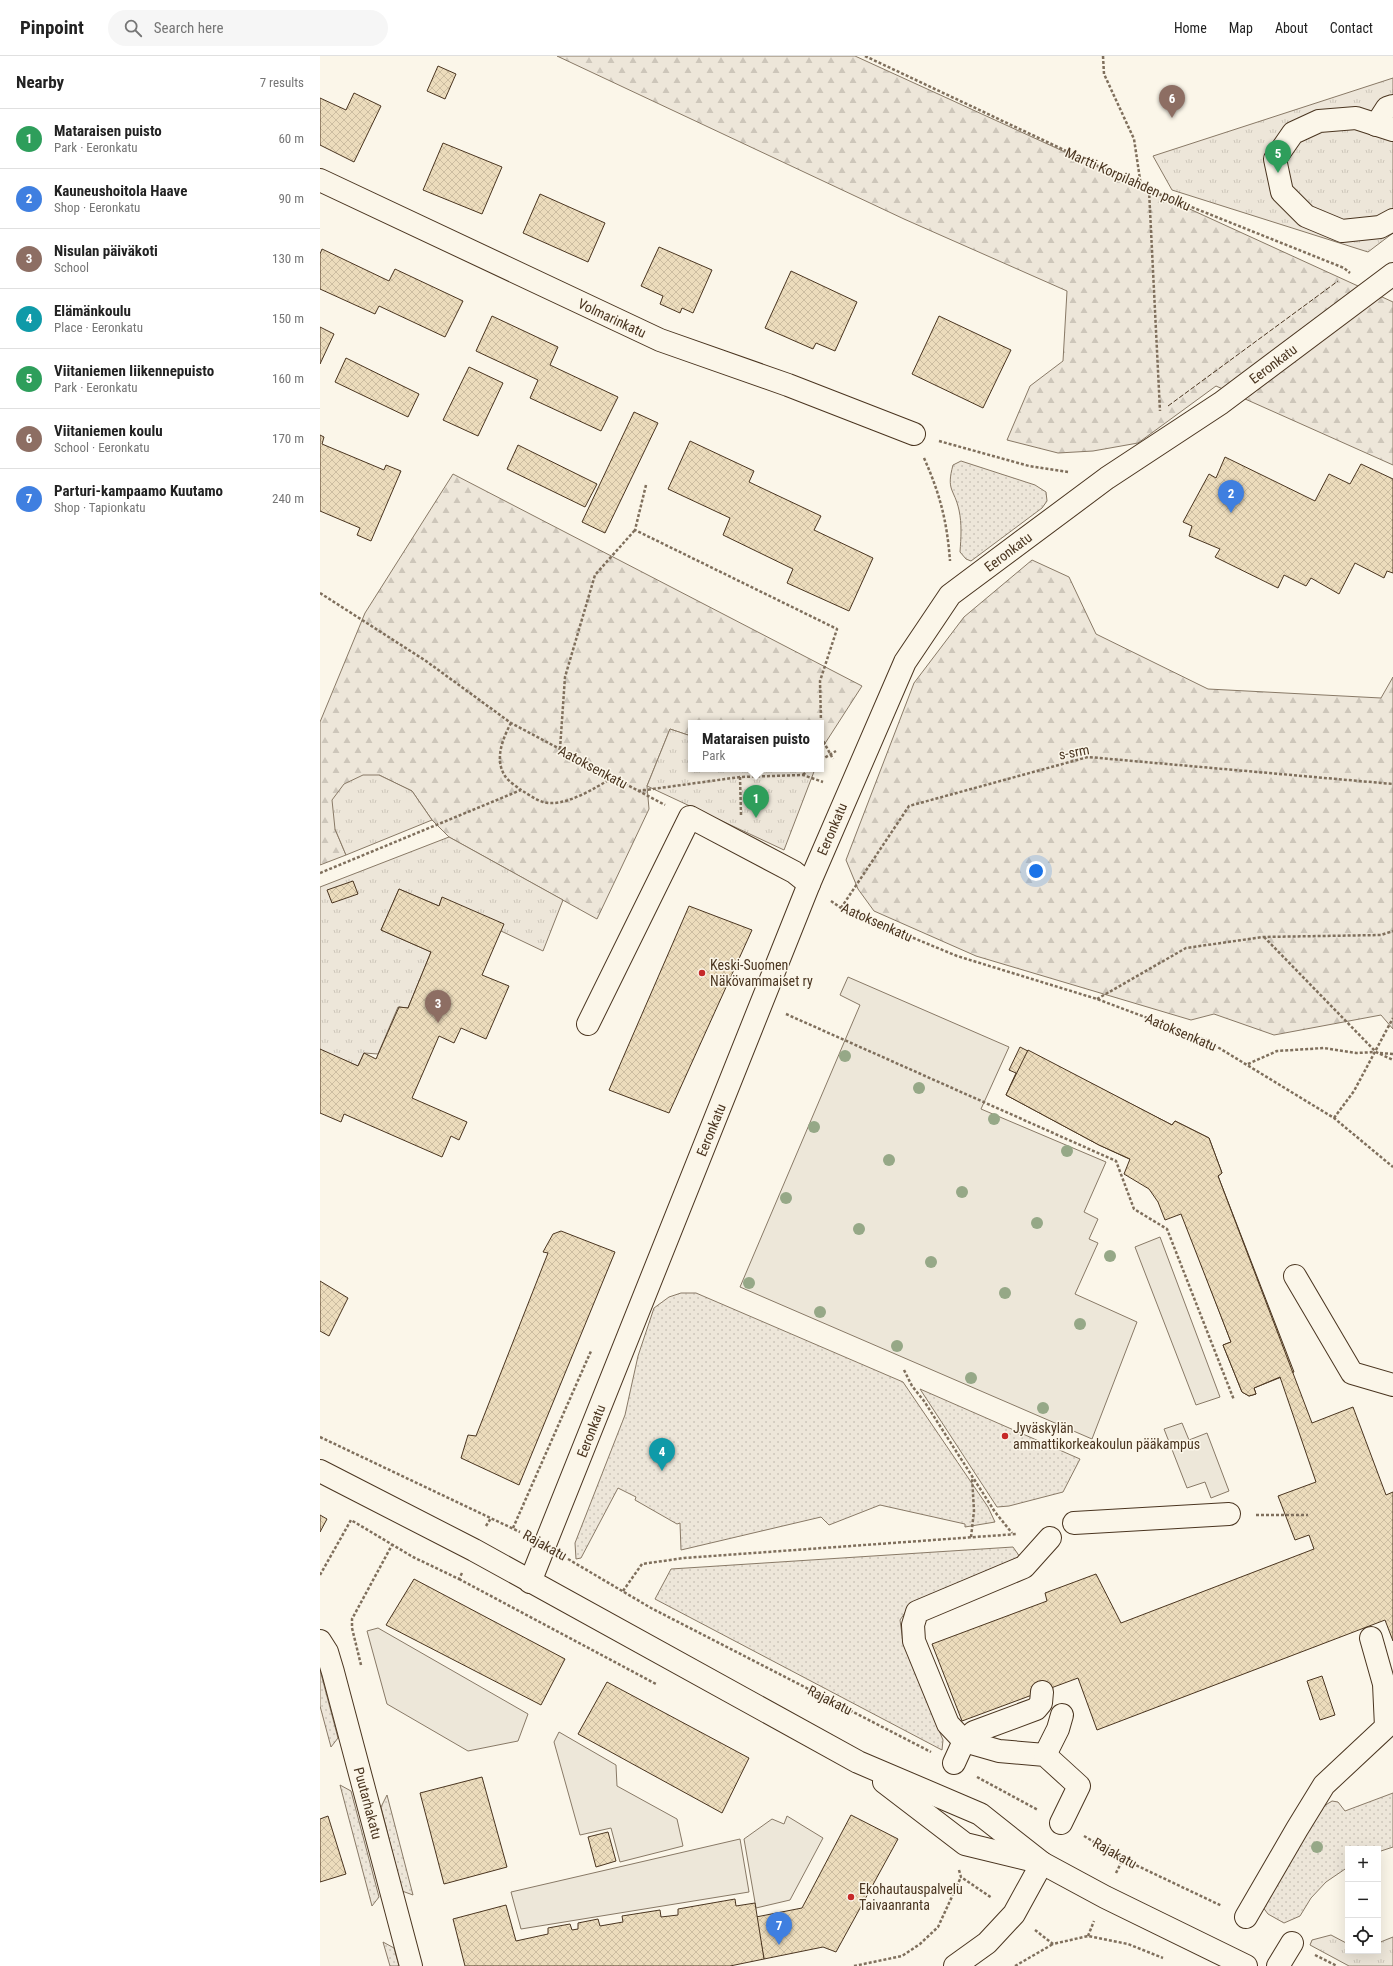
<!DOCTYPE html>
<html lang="en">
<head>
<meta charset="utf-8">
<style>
	:root { --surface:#fff; --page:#f6f6f6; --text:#222; --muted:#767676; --line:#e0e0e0; --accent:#d93025 }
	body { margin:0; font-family:"Roboto Condensed",sans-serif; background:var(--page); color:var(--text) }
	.controls { position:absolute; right:12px; bottom:12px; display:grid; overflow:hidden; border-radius:0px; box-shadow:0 4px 16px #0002 }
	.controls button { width:36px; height:36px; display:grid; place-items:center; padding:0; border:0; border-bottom:1px solid var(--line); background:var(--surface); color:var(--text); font:20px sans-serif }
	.you { position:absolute; left:716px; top:815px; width:14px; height:14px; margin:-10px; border:3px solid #fff; border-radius:50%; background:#1a73e8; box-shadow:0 0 0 6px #1a73e833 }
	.badge { display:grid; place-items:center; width:26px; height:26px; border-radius:50%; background:var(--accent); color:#fff; font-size:13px; font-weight:700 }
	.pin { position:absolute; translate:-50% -33px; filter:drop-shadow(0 1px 2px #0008) }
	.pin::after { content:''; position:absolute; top:21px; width:14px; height:12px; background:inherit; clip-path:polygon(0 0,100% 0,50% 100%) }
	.popup { position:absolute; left:368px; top:664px; width:136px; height:52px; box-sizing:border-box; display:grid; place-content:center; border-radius:0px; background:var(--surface); filter:drop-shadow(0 1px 3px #0005); font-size:13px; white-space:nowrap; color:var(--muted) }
	.popup b { font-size:15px; color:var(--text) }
	.popup::after { content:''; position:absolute; left:50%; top:100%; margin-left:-8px; border:8px solid transparent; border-top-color:var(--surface) }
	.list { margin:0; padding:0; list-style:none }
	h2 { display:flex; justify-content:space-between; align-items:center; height:52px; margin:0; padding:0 16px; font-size:17px }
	h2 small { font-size:13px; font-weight:400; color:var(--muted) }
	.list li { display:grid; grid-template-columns:26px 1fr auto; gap:12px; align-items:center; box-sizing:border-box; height:60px; padding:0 16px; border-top:1px solid var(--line) }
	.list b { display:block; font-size:15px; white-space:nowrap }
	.list p { margin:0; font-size:13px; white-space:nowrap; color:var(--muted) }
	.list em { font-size:13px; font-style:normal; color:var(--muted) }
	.icon { flex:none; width:22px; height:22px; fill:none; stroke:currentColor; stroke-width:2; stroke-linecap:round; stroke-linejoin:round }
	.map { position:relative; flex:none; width:1073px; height:1910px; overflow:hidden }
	header { display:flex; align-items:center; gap:24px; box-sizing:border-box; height:56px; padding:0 20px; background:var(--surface); border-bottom:1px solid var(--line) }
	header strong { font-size:19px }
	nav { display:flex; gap:22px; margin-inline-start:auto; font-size:14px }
	.search { width:280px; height:36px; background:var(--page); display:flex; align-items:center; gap:10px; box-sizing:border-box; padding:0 14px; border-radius:22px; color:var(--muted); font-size:15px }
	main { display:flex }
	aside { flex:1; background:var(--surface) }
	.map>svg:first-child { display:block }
	.grass { fill:url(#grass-dots); stroke:#887966 }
	.forest { fill:url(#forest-firs); stroke:#887966 }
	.park { fill:url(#park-tufts); stroke:#887966 }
	.parking { fill:#ede7d9; stroke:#887966 }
	.building { fill:url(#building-cross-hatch); stroke:#4a3520 }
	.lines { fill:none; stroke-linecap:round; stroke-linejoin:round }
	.minor-casing { stroke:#4a3520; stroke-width:24 }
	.major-casing { stroke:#4a3520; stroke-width:24 }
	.path { stroke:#7f6f5c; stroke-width:2.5; stroke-dasharray:3 2; stroke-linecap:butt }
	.minor { stroke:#fbf6e9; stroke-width:22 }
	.major { stroke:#fbf6e9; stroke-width:22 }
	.fence { stroke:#4a3520; stroke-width:1; stroke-dasharray:5 2; stroke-linecap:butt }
	.tree { fill:#96a887 }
	.poi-dot { fill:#c62828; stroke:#fbf6e9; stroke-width:1.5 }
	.labels { text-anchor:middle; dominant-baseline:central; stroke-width:3; stroke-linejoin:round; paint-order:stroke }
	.street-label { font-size:14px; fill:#4a3520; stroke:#fbf6e9 }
	.poi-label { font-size:14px; fill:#4a3520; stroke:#fbf6e9; text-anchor:start }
</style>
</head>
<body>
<header>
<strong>Pinpoint</strong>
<div class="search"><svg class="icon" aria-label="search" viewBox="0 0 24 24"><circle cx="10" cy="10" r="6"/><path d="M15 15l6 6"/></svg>Search here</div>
<nav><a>Home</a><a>Map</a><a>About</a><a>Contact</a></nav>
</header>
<main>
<aside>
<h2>Nearby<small>7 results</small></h2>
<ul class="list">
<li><span class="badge" style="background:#2e9e5b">1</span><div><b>Mataraisen puisto</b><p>Park · Eeronkatu</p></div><em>60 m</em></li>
<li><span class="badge" style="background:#3f7fe0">2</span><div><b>Kauneushoitola Haave</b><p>Shop · Eeronkatu</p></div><em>90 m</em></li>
<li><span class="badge" style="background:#8d6e63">3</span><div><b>Nisulan päiväkoti</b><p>School</p></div><em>130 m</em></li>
<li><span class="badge" style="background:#0f9aa8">4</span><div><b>Elämänkoulu</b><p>Place · Eeronkatu</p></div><em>150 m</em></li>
<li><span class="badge" style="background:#2e9e5b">5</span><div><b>Viitaniemen liikennepuisto</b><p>Park · Eeronkatu</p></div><em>160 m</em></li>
<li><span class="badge" style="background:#8d6e63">6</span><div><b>Viitaniemen koulu</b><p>School · Eeronkatu</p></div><em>170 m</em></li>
<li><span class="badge" style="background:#3f7fe0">7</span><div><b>Parturi-kampaamo Kuutamo</b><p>Shop · Tapionkatu</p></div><em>240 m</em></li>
</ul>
</aside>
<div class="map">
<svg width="1073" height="1910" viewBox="0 0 1073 1910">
	<defs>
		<pattern id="grass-dots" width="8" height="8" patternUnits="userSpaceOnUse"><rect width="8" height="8" fill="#ede6d9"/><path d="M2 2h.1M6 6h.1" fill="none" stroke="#cdc6ba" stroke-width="1.8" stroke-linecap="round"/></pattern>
		<pattern id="forest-firs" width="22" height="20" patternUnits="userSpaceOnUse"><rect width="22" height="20" fill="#ede6d9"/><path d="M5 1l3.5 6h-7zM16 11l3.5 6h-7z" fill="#cdc6ba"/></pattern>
		<pattern id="park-tufts" width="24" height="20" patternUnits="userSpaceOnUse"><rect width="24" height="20" fill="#ede6d9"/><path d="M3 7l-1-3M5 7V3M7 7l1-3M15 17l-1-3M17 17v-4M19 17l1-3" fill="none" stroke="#cdc6ba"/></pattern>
		<pattern id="building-cross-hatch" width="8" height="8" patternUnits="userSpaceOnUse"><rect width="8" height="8" fill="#ecdcbc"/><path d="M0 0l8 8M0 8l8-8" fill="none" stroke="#ccbda1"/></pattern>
	</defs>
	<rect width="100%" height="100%" fill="#fbf6e9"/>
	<g class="grass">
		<path d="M641,405L715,429L726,436L727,445L722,452L651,505L646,503L640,496C641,482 642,468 639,454C634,432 626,435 633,409Z"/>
		<polygon points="361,1237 376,1237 583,1326 668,1451 675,1466 645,1471 645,1468 560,1449 509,1469 501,1461 361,1494 360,1467 357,1468 315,1444 316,1441 298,1432 261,1502 256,1503 255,1487 305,1359 318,1300 334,1252 349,1241"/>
		<polygon points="600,1333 760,1403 743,1436 689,1450 677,1451"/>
		<polygon points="693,1491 700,1501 701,1506 591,1548 580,1564 583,1586 623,1684 622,1694 335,1543 351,1513"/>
		<polygon points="0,1614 18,1682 11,1691 0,1650"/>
		<polygon points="20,1729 31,1735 59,1841 52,1850"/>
		<polygon points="1073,1737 1073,1791 1058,1796 1058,1793 1028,1793 1028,1811 1006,1826 991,1842 980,1860 964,1867 948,1858 942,1850 1004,1750 1012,1745 1018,1746 1025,1755"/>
		<polygon points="67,1739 93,1839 82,1835 61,1751"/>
		<polygon points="63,1886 74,1892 79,1910 70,1910"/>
	</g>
	<g class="forest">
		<polygon points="237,0 535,0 1073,246 1073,409 896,330 818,387 773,395 738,397 687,384 710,330 743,305 747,235 584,163"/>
		<polygon points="133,418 542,630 504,689 501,690 501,667 371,667 371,680 350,673 327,730 329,753 277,863 129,781 112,764 92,735 59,719 15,773 26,799 0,809 0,666 45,557"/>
		<polygon points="712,504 749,521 776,578 888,633 1061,642 1073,621 1073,973 1061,959 954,979 894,958 871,964 656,900 554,855 538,833 526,804 594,627 644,561"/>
	</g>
	<g class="park">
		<polygon points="1073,22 1073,177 1048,196 852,134 833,100"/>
		<polygon points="350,673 371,680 371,713 495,713 464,794 327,730"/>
		<polygon points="43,719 59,719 92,735 112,764 26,799 15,773 12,744 24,728"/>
		<polygon points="129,781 243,844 223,895 181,875 122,842 119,850 79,833 61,874 111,896 88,952 78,951 58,998 44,997 38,1010 0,994 0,831"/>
		<polygon points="1011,1879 1028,1888 1028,1895 1058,1895 1058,1887 1073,1881 1073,1910 1029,1910 990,1889 992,1884"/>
	</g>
	<g class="parking">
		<polygon points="528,921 689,991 661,1053 786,1106 764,1156 778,1163 769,1183 778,1187 755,1238 817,1266 772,1383 420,1231 540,949 520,939"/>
		<polygon points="840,1181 900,1341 876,1349 815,1191"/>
		<polygon points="862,1367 869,1384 887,1377 909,1435 891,1442 885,1426 867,1432 844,1373"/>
		<polygon points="58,1572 208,1658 198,1685 148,1695 67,1648 47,1575"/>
		<polygon points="239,1676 296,1709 297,1730 357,1763 363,1790 300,1806 291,1772 260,1779 234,1686"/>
		<polygon points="467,1760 503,1782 470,1844 436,1852 424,1783 452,1763 464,1768"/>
		<polygon points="420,1783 429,1836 201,1873 191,1836"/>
	</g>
	<g class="building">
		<polygon points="118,10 136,18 125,43 107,35"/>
		<polygon points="34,37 61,50 34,106 0,89 0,42 26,54"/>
		<polygon points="123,87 182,111 162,158 103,134"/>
		<polygon points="220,138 285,167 268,206 203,177"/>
		<polygon points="339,191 392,214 373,257 362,252 360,257 340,248 343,240 321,230"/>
		<polygon points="2,193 69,225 75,213 143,245 125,281 59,250 55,258 0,233 0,198"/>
		<polygon points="471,215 537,246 515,295 496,287 493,293 445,272"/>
		<polygon points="172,260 238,291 230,309 298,341 281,375 210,342 218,324 156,295"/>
		<polygon points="619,260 691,294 663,352 592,318"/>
		<polygon points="0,271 14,278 0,308"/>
		<polygon points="26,302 99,338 88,361 15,326"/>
		<polygon points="149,311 183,327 158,380 123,364"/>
		<polygon points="314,356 338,367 285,477 262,466"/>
		<polygon points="0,379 4,381 2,388 64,414 66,409 81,415 51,485 37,479 40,472 0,455"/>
		<polygon points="370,385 434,415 429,426 501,460 494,474 553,502 529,555 467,527 473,513 403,479 410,462 348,433"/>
		<polygon points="198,389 277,428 265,451 187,413"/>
		<polygon points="905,401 995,445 1009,418 1030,428 1041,408 1073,423 1073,517 1067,515 1064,522 1035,507 1019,538 991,522 986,530 964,519 958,532 895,501 900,493 869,480 872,470 863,466 889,418 896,422"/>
		<polygon points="33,825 38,838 12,847 7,834"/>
		<polygon points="79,833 119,850 122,841 184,868 162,919 189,930 166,983 141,972 134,987 119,980 92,1042 147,1066 139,1084 131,1080 122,1101 24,1058 21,1066 0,1057 0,993 38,1010 44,997 56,1003 79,951 88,952 111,896 61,874"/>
		<polygon points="369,850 432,874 349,1057 289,1034"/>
		<polygon points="700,991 852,1069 855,1065 889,1082 902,1117 898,1120 974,1316 934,1332 936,1338 929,1340 922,1336 903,1289 911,1286 854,1137 844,1140 833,1127 825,1122 831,1113 779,1089 686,1039 696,1017 689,1014"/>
		<polygon points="708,994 852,1069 855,1065 889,1082 902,1117 898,1120 992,1367 1033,1351 1066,1439 1073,1436 1073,1585 1065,1564 777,1674 758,1622 642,1665 612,1588 727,1545 725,1537 776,1518 801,1567 994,1493 989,1479 975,1484 958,1440 996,1426 960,1321 934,1332 936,1338 929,1340 922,1336 903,1289 911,1286 861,1158 845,1164 838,1146 829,1133 804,1118 810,1103 779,1089 686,1039"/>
		<polygon points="241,1175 295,1196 199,1429 141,1402 148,1379 156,1380 228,1197 223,1196 233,1178"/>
		<polygon points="0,1225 28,1242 9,1280 0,1275"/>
		<polygon points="0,1459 7,1463 0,1476"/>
		<polygon points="94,1523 245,1603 221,1649 66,1569"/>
		<polygon points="1002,1620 1015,1659 1000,1664 987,1625"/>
		<polygon points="287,1626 429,1702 402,1757 258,1678"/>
		<polygon points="162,1721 187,1811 124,1828 100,1737"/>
		<polygon points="531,1759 578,1783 516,1896 503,1891 444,1903 436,1861 482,1852"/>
		<polygon points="8,1760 26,1818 0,1826 0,1763"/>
		<polygon points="288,1776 296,1805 276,1811 268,1781"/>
		<polygon points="415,1843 416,1850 435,1847 444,1903 410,1910 145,1910 133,1863 186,1849 196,1885 228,1878 228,1872 250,1868 252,1874 258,1873 258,1867 278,1863 280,1870 303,1866 302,1860 340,1854 341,1861 358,1859 358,1853"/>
	</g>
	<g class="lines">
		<defs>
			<g id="minor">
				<polyline points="1056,69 1067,52 1073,50"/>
				<polyline points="1073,74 1036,62 999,65 973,77 955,103 962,136 986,160 1022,175 1060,171 1073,164"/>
				<polyline points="0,124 340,284 468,329 594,378"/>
				<polyline points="268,968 370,761 474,816 489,828"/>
				<polyline points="975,1220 1032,1317 1073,1329"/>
				<polyline points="754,1467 909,1458"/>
				<polyline points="730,1482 704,1511 597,1556 593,1569 594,1585 628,1668 644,1685 679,1695 725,1699 759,1730 741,1767"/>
				<polyline points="210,1526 489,828 585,606 630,539 787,422 901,347 1073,218"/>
				<polyline points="0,1585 7,1596 13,1616 91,1910"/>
				<polyline points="725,1699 738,1673 742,1659"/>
				<polyline points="634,1707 644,1685 654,1676 716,1653 721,1647 722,1636"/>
				<polyline points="926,1861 977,1773 1004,1729 1066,1671 1064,1628 1051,1582"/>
				<polyline points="635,1910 667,1887 694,1858 722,1807"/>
				<polyline points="958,1910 972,1887"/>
			</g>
			<g id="major">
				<polyline points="0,1415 154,1494 538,1706 660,1758 722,1807 785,1841 926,1910"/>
				<polyline points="564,1726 645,1788 715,1805"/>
			</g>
		</defs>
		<use href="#minor" class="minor-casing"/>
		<use href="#major" class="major-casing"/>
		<g class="path">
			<polyline points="545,0 829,134 1024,212 1030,217"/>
			<polyline points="783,0 784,18 814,83 821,130"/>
			<polyline points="829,134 840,355"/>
			<polyline points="619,385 709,410 748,416"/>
			<path d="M604,402C620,438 627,465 630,505"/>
			<polyline points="326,429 315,474 517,573 500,625 501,667"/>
			<polyline points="0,537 106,605 191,667 345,749"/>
			<path d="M191,667C183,682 174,703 185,720C188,725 196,730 201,734"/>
			<polyline points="501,681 513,703"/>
			<polyline points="240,693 245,621 275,519 315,474"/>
			<polyline points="501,704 516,695"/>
			<polyline points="483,719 489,713"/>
			<polyline points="420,721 421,759"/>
			<polyline points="318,735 420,721 483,719 503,726"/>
			<path d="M0,817L201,734C208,738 216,744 223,746C244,752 275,732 292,722"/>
			<polyline points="511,845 521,852 637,900 777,943 886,984 1014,1062 1073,1111"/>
			<polyline points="521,852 589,750 768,701 1073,728"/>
			<polyline points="944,881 1056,996 1073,1004"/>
			<polyline points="777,943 866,892 943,881 1061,879 1073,875"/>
			<polyline points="466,958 796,1105 814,1153 847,1173 914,1344"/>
			<polyline points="1060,997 1073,998"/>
			<polyline points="928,1008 957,995 1004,992 1036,997 1055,996"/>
			<polyline points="1014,1062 1034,1035 1073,962"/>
			<polyline points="584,1314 592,1330 604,1345 675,1456 692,1477"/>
			<polyline points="0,1381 200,1476"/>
			<polyline points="936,1459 988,1459"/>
			<polyline points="166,1470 171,1462"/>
			<polyline points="193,1472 271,1295"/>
			<polyline points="651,1481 654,1455 652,1421"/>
			<polyline points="248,1503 331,1552 611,1696"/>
			<polyline points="0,1519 31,1464 93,1501 139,1523 142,1517"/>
			<polyline points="139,1523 336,1628"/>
			<polyline points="303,1535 322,1508 364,1502 697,1478"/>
			<polyline points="41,1609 32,1572 32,1563 72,1489"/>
			<polyline points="657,1721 718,1754"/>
			<polyline points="764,1780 803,1803 902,1850"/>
			<polyline points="639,1814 641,1821 672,1842"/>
			<polyline points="796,1817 803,1803"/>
			<polyline points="715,1874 733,1888 768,1880 808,1888 843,1902"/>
			<polyline points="768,1880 774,1865"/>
			<polyline points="995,1899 1017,1910"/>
			<polyline points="534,1910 582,1900 600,1888 618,1871 641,1821"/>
			<polyline points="695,1910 733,1888"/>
		</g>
		<use href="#minor" class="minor"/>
		<use href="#major" class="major"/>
		<polyline class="fence" points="848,350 1018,225"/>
	</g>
	<g class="tree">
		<circle cx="525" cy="1000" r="6"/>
		<circle cx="599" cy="1032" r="6"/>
		<circle cx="674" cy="1063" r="6"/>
		<circle cx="494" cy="1071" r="6"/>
		<circle cx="747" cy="1095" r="6"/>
		<circle cx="569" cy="1104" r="6"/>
		<circle cx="642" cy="1136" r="6"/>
		<circle cx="466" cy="1142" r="6"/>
		<circle cx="717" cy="1167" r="6"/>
		<circle cx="539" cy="1173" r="6"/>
		<circle cx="790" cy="1200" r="6"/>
		<circle cx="611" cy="1206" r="6"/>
		<circle cx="429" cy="1227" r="6"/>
		<circle cx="685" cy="1237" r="6"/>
		<circle cx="500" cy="1256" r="6"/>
		<circle cx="760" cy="1268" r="6"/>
		<circle cx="577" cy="1290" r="6"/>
		<circle cx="651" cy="1322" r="6"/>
		<circle cx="723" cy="1352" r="6"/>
		<circle cx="997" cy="1791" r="6"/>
	</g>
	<g class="poi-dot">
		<circle cx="382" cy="917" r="4"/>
		<circle cx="685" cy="1380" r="4"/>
		<circle cx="531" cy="1841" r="4"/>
	</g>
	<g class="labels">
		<g class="street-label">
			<text transform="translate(808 123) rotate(24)">Martti Korpilahden polku</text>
			<text transform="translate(292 262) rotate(25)">Volmarinkatu</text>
			<text transform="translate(953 308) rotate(-37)">Eeronkatu</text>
			<text transform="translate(688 496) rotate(-37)">Eeronkatu</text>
			<text transform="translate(754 696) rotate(-11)">s-srm</text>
			<text transform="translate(273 711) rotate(28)">Aatoksenkatu</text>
			<text transform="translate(512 773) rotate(-67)">Eeronkatu</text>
			<text transform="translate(557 866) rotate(24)">Aatoksenkatu</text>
			<text transform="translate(861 976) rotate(23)">Aatoksenkatu</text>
			<text transform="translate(391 1074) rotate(-68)">Eeronkatu</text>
			<text transform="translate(271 1375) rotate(-69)">Eeronkatu</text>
			<text transform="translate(225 1489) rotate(29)">Rajakatu</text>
			<text transform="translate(510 1644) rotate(27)">Rajakatu</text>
			<text transform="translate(48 1747) rotate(75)">Puutarhakatu</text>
			<text transform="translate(795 1797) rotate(29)">Rajakatu</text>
		</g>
		<g class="poi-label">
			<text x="390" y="909">Keski-Suomen<tspan x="390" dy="16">Näkövammaiset ry</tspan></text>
			<text x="693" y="1372">Jyväskylän<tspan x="693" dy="16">ammattikorkeakoulun pääkampus</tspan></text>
			<text x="539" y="1833">Ekohautauspalvelu<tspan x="539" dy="16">Taivaanranta</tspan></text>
		</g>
	</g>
</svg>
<div class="controls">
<button>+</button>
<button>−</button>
<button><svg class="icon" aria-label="locate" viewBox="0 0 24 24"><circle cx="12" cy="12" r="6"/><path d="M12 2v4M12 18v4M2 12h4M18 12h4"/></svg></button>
</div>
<div class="you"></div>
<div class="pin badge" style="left:436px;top:762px;background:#2e9e5b">1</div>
<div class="popup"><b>Mataraisen puisto</b>Park</div>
<div class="pin badge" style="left:911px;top:457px;background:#3f7fe0">2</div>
<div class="pin badge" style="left:118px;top:967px;background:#8d6e63">3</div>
<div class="pin badge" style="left:342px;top:1415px;background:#0f9aa8">4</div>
<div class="pin badge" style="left:958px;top:117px;background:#2e9e5b">5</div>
<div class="pin badge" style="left:852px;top:62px;background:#8d6e63">6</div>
<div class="pin badge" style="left:459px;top:1889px;background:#3f7fe0">7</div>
</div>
</main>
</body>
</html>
